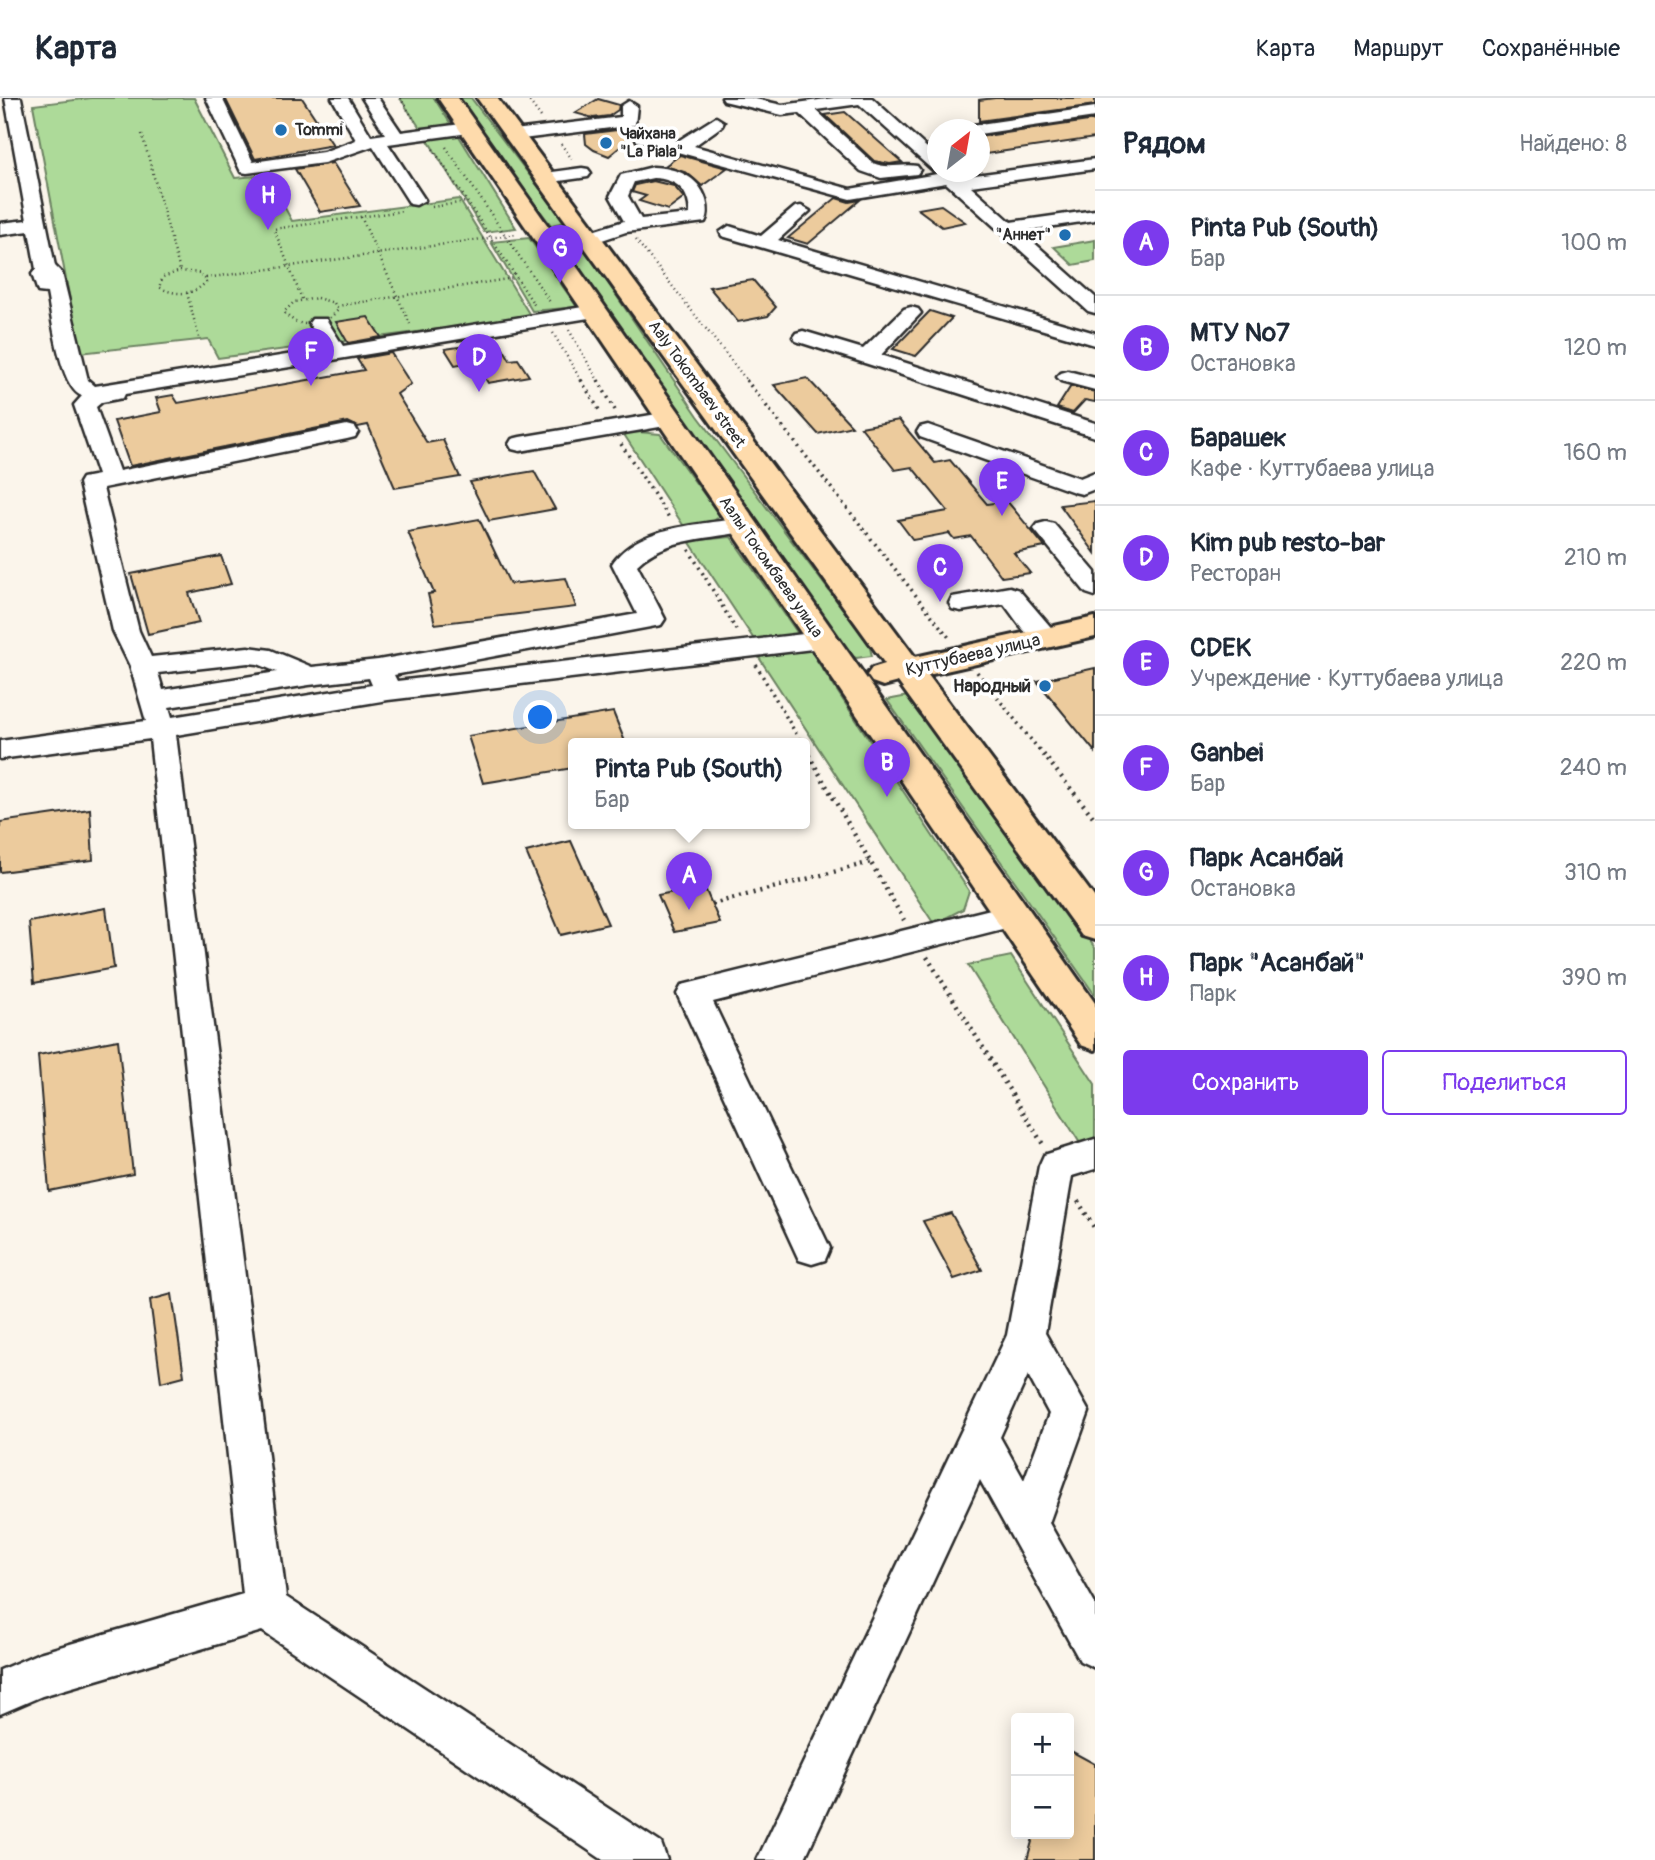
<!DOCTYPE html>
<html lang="ru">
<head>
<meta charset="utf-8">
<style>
	:root { --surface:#fff; --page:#f6f6f7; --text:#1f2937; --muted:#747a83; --line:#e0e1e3; --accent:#7c3aed }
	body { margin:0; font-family:Pangolin,sans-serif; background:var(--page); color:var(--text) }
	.controls { position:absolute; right:21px; bottom:21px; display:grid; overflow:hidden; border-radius:7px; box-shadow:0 4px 18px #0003 }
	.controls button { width:63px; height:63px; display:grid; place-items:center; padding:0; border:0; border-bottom:2px solid var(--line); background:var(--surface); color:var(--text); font:35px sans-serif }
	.compass { position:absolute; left:927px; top:21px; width:63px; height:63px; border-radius:50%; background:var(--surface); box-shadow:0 4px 18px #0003; rotate:31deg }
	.you { position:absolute; left:541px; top:620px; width:24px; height:24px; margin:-18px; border:5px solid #fff; border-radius:50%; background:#1a73e8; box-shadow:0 0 0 10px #1a73e833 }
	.badge { display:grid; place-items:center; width:46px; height:46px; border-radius:50%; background:var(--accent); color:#fff; font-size:23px; font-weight:700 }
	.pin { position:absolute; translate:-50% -58px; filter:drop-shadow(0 2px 4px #0008) }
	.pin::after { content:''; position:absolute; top:37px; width:24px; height:21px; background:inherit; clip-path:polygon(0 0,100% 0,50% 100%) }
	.popup { position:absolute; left:568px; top:640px; width:242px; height:91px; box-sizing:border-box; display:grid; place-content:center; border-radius:7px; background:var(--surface); filter:drop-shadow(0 2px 5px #0005); font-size:23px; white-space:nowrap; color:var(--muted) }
	.popup b { font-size:26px; color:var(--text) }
	.popup::after { content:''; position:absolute; left:50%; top:100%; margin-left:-14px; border:14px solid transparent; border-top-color:var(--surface) }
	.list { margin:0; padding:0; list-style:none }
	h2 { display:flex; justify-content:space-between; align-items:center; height:91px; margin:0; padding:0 28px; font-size:30px }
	h2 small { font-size:23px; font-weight:400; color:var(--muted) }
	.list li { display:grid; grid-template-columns:46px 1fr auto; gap:21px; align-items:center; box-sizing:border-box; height:105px; padding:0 28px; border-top:2px solid var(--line) }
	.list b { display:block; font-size:26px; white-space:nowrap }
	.list p { margin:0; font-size:23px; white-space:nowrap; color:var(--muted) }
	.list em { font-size:23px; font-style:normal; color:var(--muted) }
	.actions { display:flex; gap:14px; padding:21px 28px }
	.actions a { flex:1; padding:16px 0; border:2px solid var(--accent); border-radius:7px; text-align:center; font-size:24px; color:var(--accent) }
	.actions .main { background:var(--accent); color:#fff }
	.map { position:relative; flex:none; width:1095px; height:1762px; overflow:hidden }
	header { display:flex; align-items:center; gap:42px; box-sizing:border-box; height:98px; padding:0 35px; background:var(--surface); border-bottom:2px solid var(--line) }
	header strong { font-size:33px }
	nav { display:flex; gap:38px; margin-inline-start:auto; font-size:24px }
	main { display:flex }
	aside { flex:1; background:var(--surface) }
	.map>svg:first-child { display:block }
	.green { fill:#adda99; stroke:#6c8262; stroke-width:2 }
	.building { fill:#eccb9d; stroke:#2b2b2b; stroke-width:2 }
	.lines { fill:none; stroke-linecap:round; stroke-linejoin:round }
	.minor-casing { stroke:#2b2b2b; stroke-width:5 }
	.major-casing { stroke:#2b2b2b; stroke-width:6 }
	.path-far2 { stroke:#2b2b2b; stroke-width:2.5; stroke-dasharray:1 3.5; stroke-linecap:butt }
	.path-far1 { stroke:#2b2b2b; stroke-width:3.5; stroke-dasharray:2 4.5; stroke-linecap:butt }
	.path { stroke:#2b2b2b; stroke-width:4.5; stroke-dasharray:2 5; stroke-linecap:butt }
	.minor { fill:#fff; fill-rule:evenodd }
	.major { fill:#fedbac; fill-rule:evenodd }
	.poi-dot { fill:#1f6fb2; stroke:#fff; stroke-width:2.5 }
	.labels { text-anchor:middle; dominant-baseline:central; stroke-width:7; stroke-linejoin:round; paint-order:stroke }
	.far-poi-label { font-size:16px; font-weight:bold; fill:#2b2b2b; stroke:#fff; text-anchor:start }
	.far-street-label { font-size:16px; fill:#2b2b2b; stroke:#fff }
	.street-label { font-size:18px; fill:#2b2b2b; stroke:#fff }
	.poi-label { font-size:18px; font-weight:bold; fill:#2b2b2b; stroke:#fff; text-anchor:end }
</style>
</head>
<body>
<header>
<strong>Карта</strong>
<nav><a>Карта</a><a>Маршрут</a><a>Сохранённые</a></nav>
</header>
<main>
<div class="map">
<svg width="1095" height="1762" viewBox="0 0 1095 1762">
	<rect width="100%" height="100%" fill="#fbf5eb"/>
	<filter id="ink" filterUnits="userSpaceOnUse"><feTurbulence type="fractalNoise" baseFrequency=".0143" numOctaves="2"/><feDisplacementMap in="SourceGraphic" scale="14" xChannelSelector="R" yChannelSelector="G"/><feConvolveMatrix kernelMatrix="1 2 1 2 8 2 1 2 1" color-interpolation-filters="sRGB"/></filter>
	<g filter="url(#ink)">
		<g class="green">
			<polygon points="91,0 194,0 235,80 267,77 292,123 459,101 531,219 218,260 208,241 80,255 33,7"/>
			<polygon points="400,0 434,0 452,28 420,30"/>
			<polygon points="454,0 471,0 565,124 551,127"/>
			<polygon points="457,35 516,130 484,134 426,39"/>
			<polygon points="572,132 698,318 869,546 872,558 856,560 848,556 682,322 556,135"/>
			<polygon points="529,140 577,209 532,213 491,144"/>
			<polygon points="1095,142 1095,163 1073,167 1054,149"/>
			<polygon points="638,334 660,336 720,418 711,425 685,430 623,335"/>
			<polygon points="731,439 801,540 757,546 689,443"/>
			<polygon points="810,552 969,793 963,811 934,826 758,558"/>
			<polygon points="913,597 1095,850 1095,897 887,602"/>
			<polygon points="1011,858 1095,986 1095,1069 968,867"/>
		</g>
		<g class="building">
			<polygon points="225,0 302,0 333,47 255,61"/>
			<polygon points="995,0 1095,0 1095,7 979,23 979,2"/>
			<polygon points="598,1 619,7 618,12 609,18 593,20 575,15"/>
			<polygon points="845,14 902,64 890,66 874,63 825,17"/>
			<polygon points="1095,22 1095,40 979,57 979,39"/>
			<polygon points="633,30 641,32 609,58 594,52 586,46 585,36"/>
			<polygon points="680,57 727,70 702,88 687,75 665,68"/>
			<polygon points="333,65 360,108 320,114 295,71"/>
			<polygon points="653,83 674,88 684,100 668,112 639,103 646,98 632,94 635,87"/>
			<polygon points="836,100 849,104 860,102 808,146 788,140"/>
			<polygon points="941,107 965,124 942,129 918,111"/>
			<polygon points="753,182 776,209 768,218 738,224 709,189"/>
			<polygon points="930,213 952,220 916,258 893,251"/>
			<polygon points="368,219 381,239 348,245 336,224"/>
			<polygon points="499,243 510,262 518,261 529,278 488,285 475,263 455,267 445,251"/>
			<polygon points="391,255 411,286 397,296 427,345 443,342 460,379 395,390 368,327 358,329 348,324 130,368 114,323 161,314 156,300 173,297 178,305 364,272 357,261"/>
			<polygon points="807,280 852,328 818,336 774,287"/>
			<polygon points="1071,288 1095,294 1095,304 1085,302 1073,315 1057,310"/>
			<polygon points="899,322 935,365 950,362 987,406 1007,403 1045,449 1014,455 1030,475 1002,479 971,438 954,441 949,435 913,442 898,422 948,413 912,369 895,372 861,329"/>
			<polygon points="534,373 555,411 489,423 470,384"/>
			<polygon points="1095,403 1095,455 1060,407"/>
			<polygon points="479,421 510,486 566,480 576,509 435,526 428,496 434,495 408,434"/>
			<polygon points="221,458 231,486 189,495 199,525 148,536 131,476"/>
			<polygon points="1095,570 1095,654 1037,583"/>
			<polygon points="613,614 626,646 573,646 573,670 483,685 468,638"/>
			<polygon points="90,711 93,762 0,774 0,724"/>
			<polygon points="571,743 608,826 561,837 526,754"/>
			<polygon points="704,788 720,825 674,834 658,797"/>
			<polygon points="106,810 114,870 34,885 29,824"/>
			<polygon points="118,942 133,1076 49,1093 38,957"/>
			<polygon points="951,1115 982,1172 954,1181 923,1123"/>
			<polygon points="172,1196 184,1278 161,1284 150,1202"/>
			<polygon points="1069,1652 1095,1666 1095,1762 1027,1762 1034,1736 1069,1736"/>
		</g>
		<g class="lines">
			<defs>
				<g id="minor">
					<path d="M5,0H21L55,168L62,175L88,282L95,288L324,251L309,225L312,221H326L343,248L595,207L602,209L605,213L602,217L595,219L125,296L123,300L102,304L96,309L119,373L347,327L355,329L358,334L355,339L347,341L103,390L139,533L151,559L248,549L271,552L312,569L378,562L637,516L612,466C638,427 700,427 742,420L750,422L754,427L750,432C712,442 667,438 637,467L665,521L661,527L394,577L397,583L821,534L830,536L834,542L830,548L821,550L388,602L176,637L286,1499L661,1745L667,1762H603L262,1533L42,1598L0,1616V1572L39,1555L243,1496L150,641L0,661V643L146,623L130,568L113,533L79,385L82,380L98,377L74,307L82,298C60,290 52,219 47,195L38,194L32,176L36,171L29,133L0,137V125L27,122ZM248,565L258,566L277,574L163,592L158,575ZM369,580L372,587L172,619L169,609L309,587Z"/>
					<polygon points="206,0 222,0 253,64 323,54 356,42 332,0 348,0 371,38 385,36 362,0 378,0 401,34 469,25 477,30 469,35 388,46 425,102 416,107 410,106 373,48 324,65 247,75 241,74"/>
					<path d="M722,0H751L782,7L834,0H872L937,59V74H954L960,79L1095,61V71L971,88L1011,124L1095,112V122L1021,133L1095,199V215L1088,213L946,85L850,101L637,43L635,39L643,34L678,43L716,19L724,24L722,28L694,48L850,91L937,76L859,6L816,12L873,65C888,72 902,65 917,68L920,72L917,76L881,80L861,73L799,15L782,17L724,3Z"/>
					<polygon points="629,3 637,8 635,27 514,42 506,37 514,32 621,19 621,8"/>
					<polygon points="1095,9 1095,19 979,36 979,32 965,32 973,27"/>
					<path d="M653,69C676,70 699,78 706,102C708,110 709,117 705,124L626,134L590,146L583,144L581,140L583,136L624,123L610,98L621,77ZM653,80C677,81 689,92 690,116L641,121L628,98L634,84Z"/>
					<polygon points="582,70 588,71 591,75 588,79 545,85 536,80 545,75"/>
					<polygon points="801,108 810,113 778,142 1095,235 1095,247 722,138 720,134 729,128 761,138 795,109"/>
					<polygon points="911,209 918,211 921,215 881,257 1095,325 1095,339 796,243 793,239 796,235 803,233 863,251 904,211"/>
					<polygon points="1068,273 1095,280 1095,292 1061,283 1057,279 1061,275"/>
					<polygon points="669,314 677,316 680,321 677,326 520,353 512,351 509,346 512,341 520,339"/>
					<polygon points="928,327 1080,380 1095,374 1095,391 1082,396 1074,394 920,339 917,334 920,329"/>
					<polygon points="1046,424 1054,426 1095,474 1095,498 1086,495 1034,431 1038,426"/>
					<path d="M1010,489L1019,492L1055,534L1059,540L1055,546C1032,552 1017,522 1004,506L961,513L952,511L949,505L952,499Z"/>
					<polygon points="1015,805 1026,809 1030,817 1026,825 713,904 830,1150 825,1162 812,1166 799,1162 677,896 682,887"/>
					<path d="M1095,1041V1071L1072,1078L1045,1235L1089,1314L1049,1425L1095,1506V1570L1080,1563L980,1382L804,1762H757L1007,1237L1039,1068L1044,1057ZM1028,1277L1049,1316L1024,1382L1000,1339Z"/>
				</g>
				<g id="major">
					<polygon points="438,0 458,0 1095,905 1095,952 1081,947"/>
					<polygon points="477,0 497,0 915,559 1095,519 1095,539 928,577 1095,800 1095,842 1082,838 898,584 883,588 872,584 867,577 872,570 885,566"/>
				</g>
			</defs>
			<use href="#minor" class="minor-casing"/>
			<use href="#major" class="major-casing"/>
			<g class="path-far2">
				<polyline points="400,0 415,23"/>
				<polyline points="527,0 541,19"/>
				<polyline points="142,36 180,173"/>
				<polyline points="561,46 572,61"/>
				<polyline points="446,49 550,204"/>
				<polyline points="433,51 535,208"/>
				<polyline points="432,109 466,104"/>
				<polyline points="361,119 410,226"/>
				<polyline points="636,142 748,284"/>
				<path d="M180,173L200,175L207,183C194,198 175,198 159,189L163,179Z"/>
				<polyline points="206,180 517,136"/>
				<polyline points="187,195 199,240"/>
				<path d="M317,200L334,205L338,212C324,229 298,232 284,214L294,204Z"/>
				<polyline points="302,201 274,131 402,113"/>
				<polyline points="337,208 514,180"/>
				<polyline points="569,232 599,284"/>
				<polyline points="553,235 582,284"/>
			</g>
			<g class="path-far1">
				<polyline points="581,282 601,315"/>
				<polyline points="598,282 615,312"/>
				<polyline points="746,282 951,542"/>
				<polyline points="621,346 670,421"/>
				<polyline points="689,452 738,535"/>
				<polyline points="756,567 802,646"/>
				<polyline points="977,574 1040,653"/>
				<polyline points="804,650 806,653"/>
			</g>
			<g class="path">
				<polyline points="805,651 904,822"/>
				<polyline points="1039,651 1095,721"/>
				<polyline points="712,806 871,764"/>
				<polyline points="927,859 1044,1048"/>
				<polyline points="1078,1103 1095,1131"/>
			</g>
			<use href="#minor" class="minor"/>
			<use href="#major" class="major"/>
		</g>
	</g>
	<g class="poi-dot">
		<circle cx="281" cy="32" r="7"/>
		<circle cx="606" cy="45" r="7"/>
		<circle cx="1065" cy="137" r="7"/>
		<circle cx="1045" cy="588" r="7"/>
	</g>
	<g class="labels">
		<g class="far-poi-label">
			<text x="295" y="32">Tommi</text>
			<text x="620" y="36">Чайхана<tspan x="620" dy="18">"La Piala"</tspan></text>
			<text x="1051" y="137" text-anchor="end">"Аннет"</text>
		</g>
		<g class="far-street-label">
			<text transform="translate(697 286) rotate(54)">Aaly Tokombaev street</text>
			<text transform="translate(771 469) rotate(55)">Аалы Токомбаева улица</text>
		</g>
		<g class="street-label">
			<text transform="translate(973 557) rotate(-13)">Куттубаева улица</text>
		</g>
		<g class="poi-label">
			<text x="1031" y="588">Народный</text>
		</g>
	</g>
</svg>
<div class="controls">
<button>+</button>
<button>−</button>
</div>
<svg class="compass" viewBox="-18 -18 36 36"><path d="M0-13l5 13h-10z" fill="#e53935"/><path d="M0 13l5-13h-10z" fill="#747a83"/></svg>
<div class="you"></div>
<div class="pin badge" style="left:689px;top:812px">A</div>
<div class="popup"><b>Pinta Pub (South)</b>Бар</div>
<div class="pin badge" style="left:887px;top:699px">B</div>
<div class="pin badge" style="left:940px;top:504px">C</div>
<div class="pin badge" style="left:479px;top:294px">D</div>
<div class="pin badge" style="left:1002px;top:418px">E</div>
<div class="pin badge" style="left:311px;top:288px">F</div>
<div class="pin badge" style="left:560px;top:185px">G</div>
<div class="pin badge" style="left:268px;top:132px">H</div>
</div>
<aside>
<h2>Рядом<small>Найдено: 8</small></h2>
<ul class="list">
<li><span class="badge">A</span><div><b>Pinta Pub (South)</b><p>Бар</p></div><em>100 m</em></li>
<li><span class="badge">B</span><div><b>МТУ №7</b><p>Остановка</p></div><em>120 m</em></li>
<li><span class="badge">C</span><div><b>Барашек</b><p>Кафе · Куттубаева улица</p></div><em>160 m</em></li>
<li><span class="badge">D</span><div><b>Kim pub resto-bar</b><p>Ресторан</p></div><em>210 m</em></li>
<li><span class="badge">E</span><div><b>CDEK</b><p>Учреждение · Куттубаева улица</p></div><em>220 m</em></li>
<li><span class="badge">F</span><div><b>Ganbei</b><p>Бар</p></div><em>240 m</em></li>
<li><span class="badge">G</span><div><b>Парк Асанбай</b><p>Остановка</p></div><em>310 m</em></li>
<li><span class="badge">H</span><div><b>Парк &quot;Асанбай&quot;</b><p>Парк</p></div><em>390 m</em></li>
</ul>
<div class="actions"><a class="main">Сохранить</a><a>Поделиться</a></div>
</aside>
</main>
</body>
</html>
